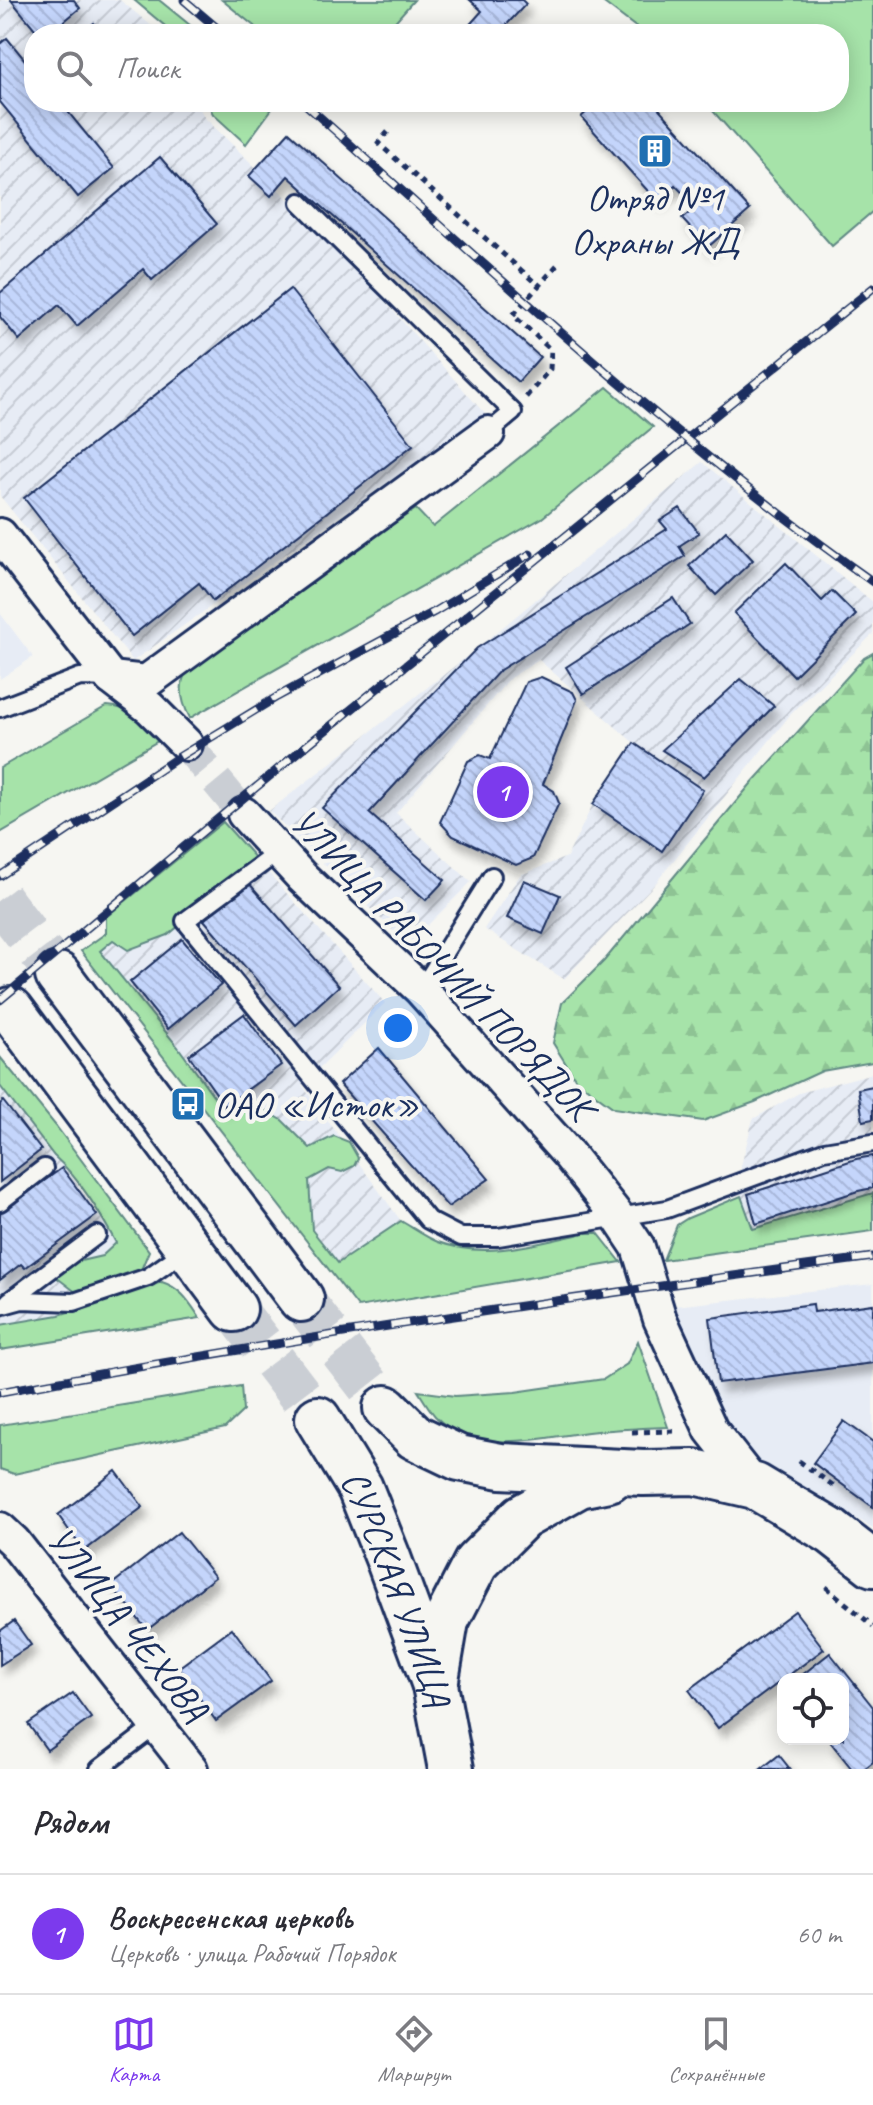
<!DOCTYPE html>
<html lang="ru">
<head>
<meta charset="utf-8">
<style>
	:root { --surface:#fff; --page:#f2f2f3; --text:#2b2b33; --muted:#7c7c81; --line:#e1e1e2; --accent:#7c3aed }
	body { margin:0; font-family:Caveat,sans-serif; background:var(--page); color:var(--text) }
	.controls { position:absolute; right:24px; bottom:24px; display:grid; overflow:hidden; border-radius:16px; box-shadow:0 4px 20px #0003 }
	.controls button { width:72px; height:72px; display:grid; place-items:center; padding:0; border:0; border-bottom:2px solid var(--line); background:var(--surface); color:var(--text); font:40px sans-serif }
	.you { position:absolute; left:398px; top:1028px; width:28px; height:28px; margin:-20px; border:6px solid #fff; border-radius:50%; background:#1a73e8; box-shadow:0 0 0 12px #1a73e833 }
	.badge { display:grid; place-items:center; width:52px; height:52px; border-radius:50%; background:var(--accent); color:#fff; font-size:26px; font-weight:700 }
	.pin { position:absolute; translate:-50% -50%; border:4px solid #fff; box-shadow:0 2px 8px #0006 }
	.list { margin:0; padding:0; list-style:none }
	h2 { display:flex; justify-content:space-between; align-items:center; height:104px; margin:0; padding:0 32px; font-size:34px }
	h2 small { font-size:26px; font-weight:400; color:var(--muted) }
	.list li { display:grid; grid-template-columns:52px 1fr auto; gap:24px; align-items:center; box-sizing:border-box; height:120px; padding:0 32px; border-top:2px solid var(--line) }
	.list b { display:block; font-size:30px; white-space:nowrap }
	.list p { margin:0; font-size:26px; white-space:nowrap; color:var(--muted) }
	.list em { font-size:26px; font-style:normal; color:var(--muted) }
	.icon { flex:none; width:44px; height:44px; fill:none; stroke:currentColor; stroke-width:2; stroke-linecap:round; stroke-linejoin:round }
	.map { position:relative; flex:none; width:873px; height:1769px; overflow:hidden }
	.search { position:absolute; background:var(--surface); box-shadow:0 4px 20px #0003; left:24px; right:24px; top:24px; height:88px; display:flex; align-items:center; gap:20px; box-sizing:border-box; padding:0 28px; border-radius:32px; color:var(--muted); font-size:30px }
	.sheet { height:224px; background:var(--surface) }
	nav { display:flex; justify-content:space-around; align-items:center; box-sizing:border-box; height:112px; border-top:2px solid var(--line); background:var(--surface); font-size:22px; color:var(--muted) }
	nav a { display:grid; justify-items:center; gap:4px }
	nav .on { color:var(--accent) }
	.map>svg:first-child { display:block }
	.built { fill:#e7ecf5 }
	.industrial { fill:url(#industrial-furrows) }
	.grass { fill:#a6e3a9; stroke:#608984; stroke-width:2 }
	.forest { fill:url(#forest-firs); stroke:#608984; stroke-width:2 }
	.building { fill:url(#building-back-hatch); stroke:#1b2f5e; stroke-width:2; filter:url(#shadow) }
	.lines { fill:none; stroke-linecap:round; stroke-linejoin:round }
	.street-tunnel { stroke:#caced4; stroke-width:32; stroke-dasharray:32 16; stroke-linecap:butt }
	.primary-tunnel { stroke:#caced4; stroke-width:44; stroke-dasharray:44 22; stroke-linecap:butt }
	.lane-casing { stroke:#1b2f5e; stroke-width:22 }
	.street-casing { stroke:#1b2f5e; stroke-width:38 }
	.primary-casing { stroke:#1b2f5e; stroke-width:50 }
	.path { stroke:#1b2f5e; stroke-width:5; stroke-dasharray:6 6; stroke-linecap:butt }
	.lane { stroke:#f6f6f2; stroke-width:16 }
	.street { stroke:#f6f6f2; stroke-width:32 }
	.primary { stroke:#f6f6f2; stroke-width:44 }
	.rail-casing { stroke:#1b2f5e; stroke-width:9 }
	.rail { stroke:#f6f6f2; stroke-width:6; stroke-dasharray:18; stroke-linecap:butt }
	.labels { text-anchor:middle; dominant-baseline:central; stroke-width:8; stroke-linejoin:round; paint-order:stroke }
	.poi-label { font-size:38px; fill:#1b2f5e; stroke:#f6f6f2 }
	.street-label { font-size:38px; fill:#1b2f5e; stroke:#f6f6f2 }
</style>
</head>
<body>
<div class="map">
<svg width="873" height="1769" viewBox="0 0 873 1769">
	<defs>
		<pattern id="industrial-furrows" width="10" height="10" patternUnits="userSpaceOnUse" patternTransform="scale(2)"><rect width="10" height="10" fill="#e7ecf5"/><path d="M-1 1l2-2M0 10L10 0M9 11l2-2" fill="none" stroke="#c6cbd4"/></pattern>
		<pattern id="forest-firs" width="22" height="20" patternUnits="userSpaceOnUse" patternTransform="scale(2)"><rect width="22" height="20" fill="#a6e3a9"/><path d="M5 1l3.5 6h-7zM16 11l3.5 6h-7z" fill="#8ec394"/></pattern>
		<pattern id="building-back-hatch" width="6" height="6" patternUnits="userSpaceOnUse" patternTransform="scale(2)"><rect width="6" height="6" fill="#c4d5fb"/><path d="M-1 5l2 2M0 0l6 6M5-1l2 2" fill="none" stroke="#a8b7da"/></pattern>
		<filter id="shadow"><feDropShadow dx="5" dy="9" stdDeviation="4" flood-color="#0004"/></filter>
	</defs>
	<rect width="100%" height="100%" fill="#f6f6f2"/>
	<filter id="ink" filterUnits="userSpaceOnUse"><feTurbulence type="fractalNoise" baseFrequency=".0125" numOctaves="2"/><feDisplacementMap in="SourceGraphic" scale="16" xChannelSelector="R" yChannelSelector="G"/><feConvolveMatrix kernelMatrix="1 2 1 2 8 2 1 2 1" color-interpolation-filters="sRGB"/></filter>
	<g filter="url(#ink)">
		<g class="built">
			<polygon points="0,613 33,657 0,679"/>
			<polygon points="873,1284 873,1528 802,1487 761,1467 728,1430 677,1333 675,1306"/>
		</g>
		<g class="industrial">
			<polygon points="0,0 120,0 158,31 159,34 34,34 34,102 196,102 205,118 330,240 485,414 133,661 0,496"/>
			<polygon points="702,462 873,602 873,634 790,715 654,885 564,979 484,929 520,875 567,857 593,804 634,743 539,660 510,678 396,813 471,882 408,945 269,811 474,651"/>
			<polygon points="257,860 385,1003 302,1085 401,1221 338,1263 100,950 113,940"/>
			<polygon points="873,1073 873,1193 752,1229 741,1196 741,1166 753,1119 799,1093"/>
			<polygon points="0,1086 54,1156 64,1165 148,1287 59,1315 0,1325"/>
		</g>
		<g class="grass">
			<polygon points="134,0 159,0 201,34 170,34 165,26"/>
			<polygon points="222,0 414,0 384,34 264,34"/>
			<polygon points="600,0 873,0 873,211 832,246 705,102 839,102 839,34 645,34"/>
			<polygon points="207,102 277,102 246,144 213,114"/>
			<path d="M607,387L653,427L542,518L190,718C175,690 181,675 200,650L416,509L433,527Z"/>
			<path d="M107,706C131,707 145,722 163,738L0,833V768Z"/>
			<path d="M223,822L257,860L168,935L128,950L113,940L100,951L178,1047L224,1110L239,1099L253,1100L263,1109L282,1120L310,1148L334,1136L349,1142L358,1158L354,1166L342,1172L329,1169L309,1180L312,1230L338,1263L401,1221C413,1228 425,1237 438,1242C486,1260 538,1243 585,1233H598L621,1262L358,1307L81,951L106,933V917Z"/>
			<path d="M0,1057L56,1126L149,1251L141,1270L130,1276L77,1293L56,1277L72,1263L102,1256L116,1243C100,1213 80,1179 54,1156L0,1086Z"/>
			<polygon points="873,1193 873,1231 663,1260 677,1225 688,1218 741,1196 753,1229"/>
			<path d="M162,1282C181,1288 189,1302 200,1318L0,1350V1325L59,1315Z"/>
			<path d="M638,1341L668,1427C641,1428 614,1429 588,1432C541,1438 473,1456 435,1416C429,1409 423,1399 418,1391L455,1396L515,1392L604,1379L627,1364Z"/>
			<polygon points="241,1386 243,1411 225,1428 14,1474 0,1469 0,1425"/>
		</g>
		<polygon class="forest" points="873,653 873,1062 822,1071 755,1102 703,1121 614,1108 576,1080 553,1043 562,1003 604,961 750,785 864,658"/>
		<g class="building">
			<polygon points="11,0 74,0 80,8 49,34 39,34"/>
			<polygon points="470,0 522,0 526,4 498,34 467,34 464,31 482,11"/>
			<polygon points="94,23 102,34 80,34"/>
			<polygon points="7,38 34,71 34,102 60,102 114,168 78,197 0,102 0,44"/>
			<polygon points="598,102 653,102 750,210 708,247 682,219 696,207 675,185 657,201 581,117"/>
			<polygon points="289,132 540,357 518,382 288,176 271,196 249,176"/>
			<polygon points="160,157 217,224 152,280 143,269 77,326 59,305 19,340 0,317 0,293"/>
			<polygon points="290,289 413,445 213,601 199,583 132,636 24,498"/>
			<polygon points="680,508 699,533 679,546 685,556 500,670 369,813 445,880 426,900 322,808 477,648 667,529 660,521"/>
			<polygon points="726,531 753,560 716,595 689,566"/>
			<polygon points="786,563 822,601 832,591 856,615 794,676 734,613"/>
			<polygon points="673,598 690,624 583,694 566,667"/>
			<polygon points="541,677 573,692 577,700 543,784 554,791 559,803 533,858 516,865 453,836 440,822 468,761 480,755 490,759 526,682"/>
			<polygon points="741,679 774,706 704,777 662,750"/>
			<polygon points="634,743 703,790 662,851 593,804"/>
			<polygon points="524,880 560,895 543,934 507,918"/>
			<polygon points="248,882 339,986 296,1025 204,920"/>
			<polygon points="182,939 221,985 168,1029 130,982"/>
			<polygon points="244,1014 281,1065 225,1106 189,1055"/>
			<polygon points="379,1048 489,1179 448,1207 339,1084"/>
			<polygon points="873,1086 873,1119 863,1121 858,1089"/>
			<polygon points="3,1101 41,1150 0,1182 0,1104"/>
			<polygon points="873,1156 873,1188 858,1191 756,1224 748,1194 856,1159"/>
			<polygon points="62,1168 97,1215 25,1268 21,1264 0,1280 0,1213"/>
			<polygon points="813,1304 814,1312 873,1304 873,1363 718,1383 710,1318"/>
			<polygon points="844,1421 873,1442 873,1507 813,1463"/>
			<polygon points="116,1471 143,1507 84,1551 58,1515"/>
			<polygon points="179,1532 215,1577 147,1630 111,1585"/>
			<polygon points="795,1611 824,1649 718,1728 689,1690"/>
			<polygon points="14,1621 31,1645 0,1665 0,1631"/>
			<polygon points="232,1628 271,1681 216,1721 178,1668"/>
			<polygon points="830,1653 873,1707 873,1762 864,1769 852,1769 828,1739 843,1739 843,1679 797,1679"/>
			<polygon points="73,1693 91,1718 47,1750 28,1724"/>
			<polygon points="779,1755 790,1769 761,1769"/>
		</g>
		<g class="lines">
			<polyline class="street-tunnel" points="186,744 244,814"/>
			<g class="primary-tunnel">
				<polyline points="0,899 58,975"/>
				<polyline points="301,1299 386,1408"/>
				<polyline points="234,1309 318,1419"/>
			</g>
			<defs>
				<g id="lane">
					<polyline points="300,202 513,412 488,433"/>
					<polyline points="0,708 80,677 110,678"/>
					<polyline points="278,852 185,921 428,1220 461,1237 498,1237 667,1209 824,1151 873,1143"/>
					<polyline points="421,990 492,876"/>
					<polyline points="0,1202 44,1168"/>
					<polyline points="9,1301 97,1235"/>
					<polyline points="0,1306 22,1300 74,1302 148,1277 189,1248"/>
					<polyline points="99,1769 157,1725"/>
				</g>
				<g id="street">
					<polyline points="0,535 111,678 150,708 186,744"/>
					<polyline points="111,678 146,682 488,433"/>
					<polyline points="244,814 302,877 421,990 568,1154 618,1217 638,1247 660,1319 711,1430 755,1486"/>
					<polyline points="0,1529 14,1542 191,1769"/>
				</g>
				<g id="primary">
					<polyline points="58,975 301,1299"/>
					<polyline points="11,1010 234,1309"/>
					<polyline points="386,1408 415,1437 459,1458 501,1466 643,1473 694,1472 755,1486 832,1532 873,1564"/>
					<path id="s1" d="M318,1419L360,1488L388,1558L435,1685L451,1769"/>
					<polyline points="435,1685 446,1621 476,1563 522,1517 579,1485 609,1479"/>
				</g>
			</defs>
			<use href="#lane" class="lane-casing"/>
			<use href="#street" class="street-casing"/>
			<use href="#primary" class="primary-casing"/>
			<g class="path">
				<polyline points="388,132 378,143 539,286"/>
				<polyline points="526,397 550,369 551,350 513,315 559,263"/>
				<polyline points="632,1432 678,1431"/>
				<polyline points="799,1461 834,1486"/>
				<polyline points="826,1587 873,1626"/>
			</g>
			<use href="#lane" class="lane"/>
			<use href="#street" class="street"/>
			<use href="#primary" class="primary"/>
			<defs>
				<g id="rail">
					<polyline points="184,0 224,34"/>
					<path d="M303,102C488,267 670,439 873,582"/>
					<polyline points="0,876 174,760 277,697 436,611 530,554"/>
					<polyline points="0,1000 301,750 873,288"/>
					<path d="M0,1392C289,1338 581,1296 873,1257"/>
				</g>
			</defs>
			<use href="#rail" class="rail-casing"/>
			<use href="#rail" class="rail"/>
		</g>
	</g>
	<defs>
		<symbol id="building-square" viewBox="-11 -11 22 22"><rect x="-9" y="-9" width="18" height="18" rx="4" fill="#1f6fb2" stroke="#f6f6f2"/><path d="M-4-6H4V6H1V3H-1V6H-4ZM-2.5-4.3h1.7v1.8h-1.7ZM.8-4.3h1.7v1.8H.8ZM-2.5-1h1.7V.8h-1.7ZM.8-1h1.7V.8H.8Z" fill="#fff"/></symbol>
		<symbol id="bus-square" viewBox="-11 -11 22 22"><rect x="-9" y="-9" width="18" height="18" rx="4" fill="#1f6fb2" stroke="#f6f6f2"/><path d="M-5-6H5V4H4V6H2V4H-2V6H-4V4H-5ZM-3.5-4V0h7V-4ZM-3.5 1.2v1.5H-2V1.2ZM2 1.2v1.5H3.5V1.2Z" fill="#fff"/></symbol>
	</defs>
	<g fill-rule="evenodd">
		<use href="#building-square" x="635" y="131" width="40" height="40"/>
		<use href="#bus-square" x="168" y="1084" width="40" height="40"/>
	</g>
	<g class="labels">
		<g class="poi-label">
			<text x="655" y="197">Отряд №1<tspan x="655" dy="44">Охраны ЖД</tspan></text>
			<text x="214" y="1104" text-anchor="start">ОАО «Исток»</text>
		</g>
		<g class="street-label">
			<text transform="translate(442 964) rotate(46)">УЛИЦА РАБОЧИЙ ПОРЯДОК</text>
			<text stroke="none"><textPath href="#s1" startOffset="188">СУРСКАЯ УЛИЦА</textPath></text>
			<text transform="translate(128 1624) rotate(52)">УЛИЦА ЧЕХОВА</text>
		</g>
	</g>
</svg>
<div class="controls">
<button><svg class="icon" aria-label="locate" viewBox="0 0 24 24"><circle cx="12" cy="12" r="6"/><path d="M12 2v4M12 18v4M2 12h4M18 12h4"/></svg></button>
</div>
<div class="you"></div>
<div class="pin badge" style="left:503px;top:792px">1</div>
<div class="search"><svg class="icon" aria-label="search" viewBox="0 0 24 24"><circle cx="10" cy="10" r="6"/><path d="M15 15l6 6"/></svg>Поиск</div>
</div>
<section class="sheet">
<h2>Рядом<small></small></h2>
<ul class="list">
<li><span class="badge">1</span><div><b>Воскресенская церковь</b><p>Церковь · улица Рабочий Порядок</p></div><em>60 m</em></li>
</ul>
</section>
<nav>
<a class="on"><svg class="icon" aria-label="map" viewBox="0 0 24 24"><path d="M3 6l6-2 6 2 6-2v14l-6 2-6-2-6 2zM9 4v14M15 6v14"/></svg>Карта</a>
<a><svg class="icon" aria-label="directions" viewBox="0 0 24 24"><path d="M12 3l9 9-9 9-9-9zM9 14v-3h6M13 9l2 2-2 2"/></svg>Маршрут</a>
<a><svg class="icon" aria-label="saved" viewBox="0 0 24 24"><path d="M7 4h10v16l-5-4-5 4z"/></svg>Сохранённые</a>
</nav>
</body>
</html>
